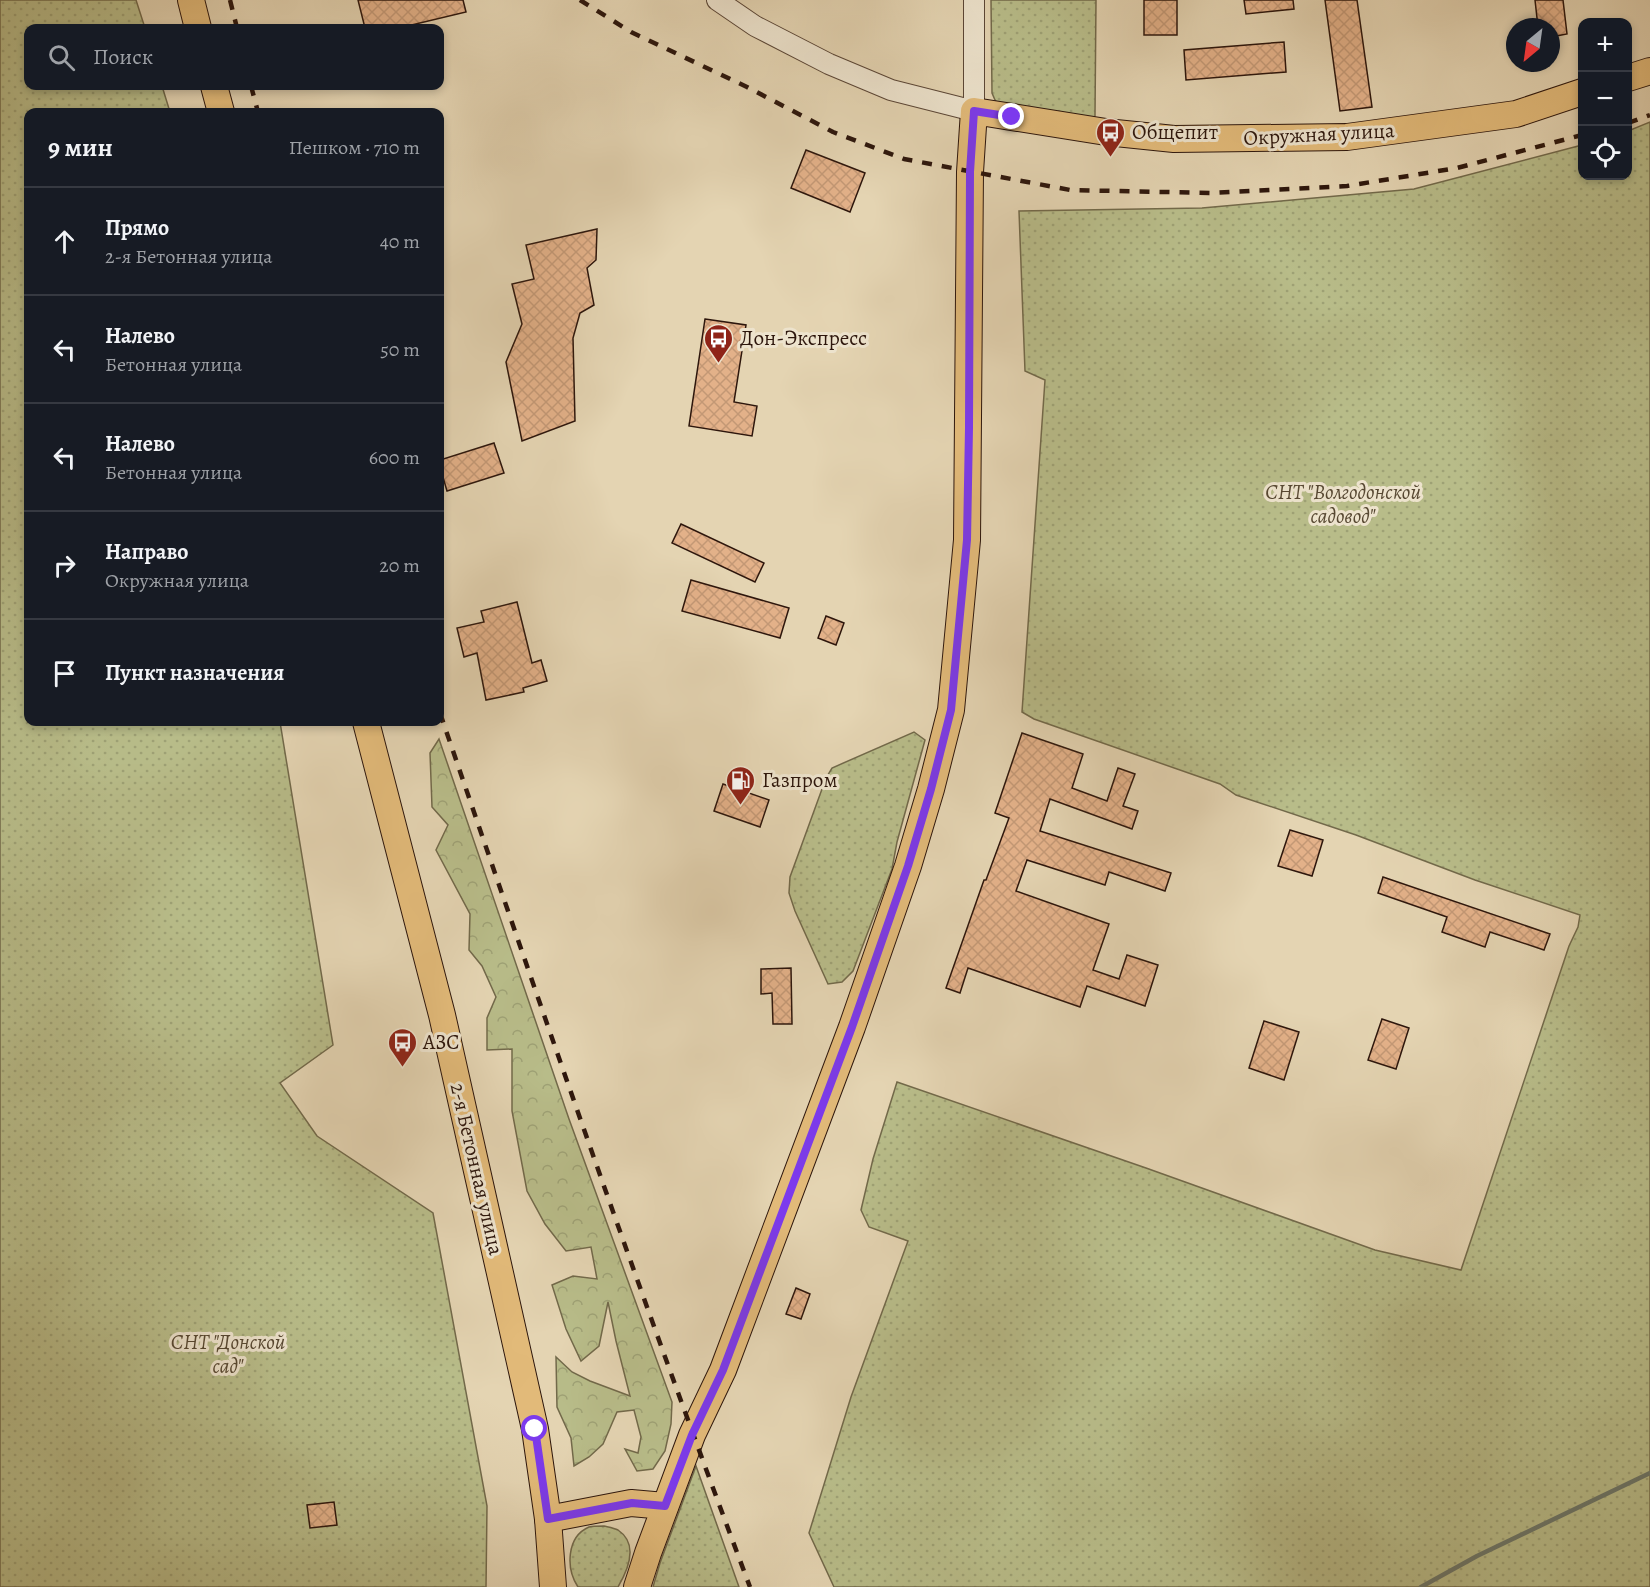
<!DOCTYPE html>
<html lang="ru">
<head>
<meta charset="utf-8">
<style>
	:root { --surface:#171b24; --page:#20242c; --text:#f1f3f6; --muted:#9ea1a6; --line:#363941 }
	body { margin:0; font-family:Alegreya,serif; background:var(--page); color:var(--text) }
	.controls { position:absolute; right:18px; top:18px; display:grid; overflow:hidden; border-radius:12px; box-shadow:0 3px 9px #0003 }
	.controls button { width:54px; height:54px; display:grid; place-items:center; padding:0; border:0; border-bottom:2px solid var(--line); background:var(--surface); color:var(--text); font:30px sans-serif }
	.compass { position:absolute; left:1506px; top:18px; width:54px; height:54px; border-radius:50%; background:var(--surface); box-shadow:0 3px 9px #0003; rotate:209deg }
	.stop { position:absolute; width:18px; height:18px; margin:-14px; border:4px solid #7c3aed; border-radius:50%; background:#fff }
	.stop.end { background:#7c3aed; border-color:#fff; box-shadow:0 2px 6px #0008 }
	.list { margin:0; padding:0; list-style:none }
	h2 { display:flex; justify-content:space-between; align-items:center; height:78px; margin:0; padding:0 24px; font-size:26px }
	h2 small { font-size:20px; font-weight:400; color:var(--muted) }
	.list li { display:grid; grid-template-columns:39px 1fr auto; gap:18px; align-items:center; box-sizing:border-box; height:108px; padding:0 24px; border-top:2px solid var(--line) }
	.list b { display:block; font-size:22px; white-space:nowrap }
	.list p { margin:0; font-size:20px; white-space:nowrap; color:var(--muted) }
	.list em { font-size:20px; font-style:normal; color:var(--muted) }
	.icon { flex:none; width:33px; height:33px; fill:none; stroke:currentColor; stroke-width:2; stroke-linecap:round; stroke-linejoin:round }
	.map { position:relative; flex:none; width:1650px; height:1587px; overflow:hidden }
	.search { position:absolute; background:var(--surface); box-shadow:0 3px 9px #0003; left:24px; top:24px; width:420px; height:66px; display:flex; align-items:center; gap:15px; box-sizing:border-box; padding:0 21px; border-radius:12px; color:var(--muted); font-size:22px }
	.panel { position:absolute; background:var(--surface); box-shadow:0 3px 9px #0003; left:24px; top:108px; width:420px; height:618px; border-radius:12px }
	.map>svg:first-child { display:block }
	.green { fill:url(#green-dots); stroke:#72694a; stroke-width:1.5 }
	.forest { fill:url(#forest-crowns); stroke:#72694a; stroke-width:1.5 }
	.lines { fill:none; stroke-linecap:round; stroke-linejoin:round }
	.stream { stroke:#6c776a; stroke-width:4.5 }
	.building { fill:url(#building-cross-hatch); stroke:#2d160c; stroke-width:1.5 }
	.minor-casing { stroke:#5b4636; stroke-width:22 }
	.major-casing { stroke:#2d160c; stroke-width:28 }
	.minor { stroke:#ede3cd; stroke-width:20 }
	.major { stroke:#e2ba79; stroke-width:26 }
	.rail { stroke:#2d160c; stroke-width:4.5; stroke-dasharray:10 10; stroke-linecap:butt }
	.route { stroke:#7c3aed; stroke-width:8 }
	.labels { text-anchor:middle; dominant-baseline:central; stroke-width:6; stroke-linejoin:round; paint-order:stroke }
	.poi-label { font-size:21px; fill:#2d160c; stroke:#ede3cd; text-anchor:start }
	.street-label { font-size:21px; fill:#2d160c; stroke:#ede3cd }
	.park-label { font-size:21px; font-style:italic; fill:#574832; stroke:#ede3cd }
</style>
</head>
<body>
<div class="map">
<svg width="1650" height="1587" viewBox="0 0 1650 1587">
	<defs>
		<pattern id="green-dots" width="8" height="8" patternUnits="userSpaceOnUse" patternTransform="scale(1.5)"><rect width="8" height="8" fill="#b8bc89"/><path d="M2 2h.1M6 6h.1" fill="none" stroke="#9ea175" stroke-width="1.8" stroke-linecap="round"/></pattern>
		<pattern id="forest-crowns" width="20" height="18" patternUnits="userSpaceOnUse" patternTransform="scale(1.5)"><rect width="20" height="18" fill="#b8bc89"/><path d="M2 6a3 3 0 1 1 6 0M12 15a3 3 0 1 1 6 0" fill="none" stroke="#9ea175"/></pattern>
		<pattern id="building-cross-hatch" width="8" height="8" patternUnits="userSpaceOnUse" patternTransform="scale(1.5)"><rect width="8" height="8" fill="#e3b189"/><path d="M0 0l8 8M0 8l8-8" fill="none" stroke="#c39875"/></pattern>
	</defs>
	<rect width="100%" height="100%" fill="#e4d4b2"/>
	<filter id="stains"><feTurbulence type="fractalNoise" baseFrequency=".00333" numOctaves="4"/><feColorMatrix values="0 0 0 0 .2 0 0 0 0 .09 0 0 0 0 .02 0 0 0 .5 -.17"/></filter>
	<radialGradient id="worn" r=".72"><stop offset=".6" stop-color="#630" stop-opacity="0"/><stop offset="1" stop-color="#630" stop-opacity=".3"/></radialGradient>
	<g class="green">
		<polygon points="0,0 136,0 145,28 28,28 28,86 162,86 170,112 28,112 28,722 280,722 333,1045 280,1083 317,1136 433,1213 487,1506 486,1587 0,1587"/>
		<polygon points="991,0 1096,0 1095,116 1092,121 1000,107 995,100 992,93"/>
		<polygon points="1650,122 1650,1587 834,1587 809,1533 851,1397 908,1241 869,1227 861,1210 873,1159 897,1082 1146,1168 1375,1250 1461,1270 1569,946 1578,927 1580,915 1475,880 1356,835 1236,795 1220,784 1034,719 1022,712 1045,380 1025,371 1019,211 1202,208 1414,189 1582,145 1582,176 1628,176 1628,131"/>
		<polygon points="914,732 925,740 897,842 892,869 853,971 842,982 828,984 795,911 789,893 790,877 826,778 832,768"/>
		<polygon points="696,1466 739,1587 653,1587 660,1563"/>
		<path d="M604,1526C608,1527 614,1528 618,1530C639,1544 628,1570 618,1587H578C566,1569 566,1537 589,1527C593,1526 600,1526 604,1526Z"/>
	</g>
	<polygon class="forest" points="439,739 569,1119 672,1402 671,1424 665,1451 653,1469 637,1471 625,1449 638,1453 641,1437 634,1410 617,1412 603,1444 589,1457 574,1466 571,1438 557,1407 556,1357 572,1372 590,1381 630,1396 616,1341 608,1302 599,1346 581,1361 566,1329 552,1285 573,1276 597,1279 591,1247 566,1251 545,1224 527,1191 512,1111 512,1049 487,1050 487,1018 496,997 482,966 469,950 470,914 436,850 448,825 432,807 430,753"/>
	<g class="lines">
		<polyline class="stream" points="1421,1587 1477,1556 1650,1473"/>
	</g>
	<g class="building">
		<polygon points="358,0 463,0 466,12 399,28 365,28"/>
		<rect x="1144" y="0" width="33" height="35"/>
		<polygon points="1244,0 1293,0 1294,9 1246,14"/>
		<polygon points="1325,0 1357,0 1372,107 1340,111"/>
		<polygon points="1535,0 1563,0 1567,34 1551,37 1551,27 1538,27"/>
		<polygon points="1284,42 1286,72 1186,80 1184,50"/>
		<polygon points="806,150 865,173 850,212 791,188"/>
		<polygon points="597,229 596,260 587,268 594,305 580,313 573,338 575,421 522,441 506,362 522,324 512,284 534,279 526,245"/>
		<polygon points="705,319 746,325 734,402 757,406 752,436 689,426"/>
		<polygon points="494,443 504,473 447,491 440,467 440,460"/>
		<polygon points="681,524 764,563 755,582 672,543"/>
		<polygon points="691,580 789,608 780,638 682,611"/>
		<polygon points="517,602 532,663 541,660 547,681 523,688 524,692 486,700 477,653 464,657 457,628 484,622 481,611"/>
		<polygon points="826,616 844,623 836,645 818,638"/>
		<polygon points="1022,733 1083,754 1072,788 1107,801 1118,768 1135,774 1123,806 1138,811 1132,829 1050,799 1040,831 1171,873 1165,891 1109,872 1105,885 1027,860 1016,891 1109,924 1093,970 1119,979 1127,955 1158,965 1145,1006 1087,986 1080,1007 968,968 960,993 946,988 984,880 986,880 1009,818 995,813"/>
		<polygon points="723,784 769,800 760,827 714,811"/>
		<polygon points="1290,830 1323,840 1312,876 1278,866"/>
		<polygon points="1383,877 1550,934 1544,950 1490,932 1485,947 1442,932 1447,917 1378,893"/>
		<polygon points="791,968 792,1024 773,1024 772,993 761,994 761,969"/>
		<polygon points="1382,1019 1409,1028 1396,1069 1368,1060"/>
		<polygon points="1264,1021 1299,1032 1284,1080 1249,1068"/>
		<polygon points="796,1288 810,1294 801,1319 786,1314"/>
		<polygon points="334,1502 337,1525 310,1528 307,1505"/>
	</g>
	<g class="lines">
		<defs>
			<polyline id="minor" points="717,0 755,26 829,64 891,90 974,111 974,0"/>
			<g id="major">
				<polyline points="191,0 198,28"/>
				<polyline points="1628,78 1650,71"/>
				<polyline points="214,86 221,112"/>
				<polyline points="366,722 442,1015 535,1429 548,1519 553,1587"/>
				<polyline points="548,1519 631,1503 665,1506"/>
				<polyline points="637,1587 648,1553 692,1435 723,1370 852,1027 908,866 931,789 951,710 967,540 970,172 974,111 1106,132 1174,139 1347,137 1516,114 1582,92"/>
			</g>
		</defs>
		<use href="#minor" class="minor-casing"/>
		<use href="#major" class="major-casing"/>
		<use href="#minor" class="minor"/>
		<use href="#major" class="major"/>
		<g class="rail">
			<polyline points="230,0 237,28"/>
			<polyline points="580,0 631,32 747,87 833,132 904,159 1070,190 1211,193 1347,186 1457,168 1582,135"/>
			<polyline points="251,86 258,112"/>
			<polyline points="1628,123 1650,115"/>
			<path d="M440,713C540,1005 641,1298 750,1587"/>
		</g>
	</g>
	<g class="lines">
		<polyline class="route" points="535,1429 548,1519 632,1503 665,1506 692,1435 723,1370 852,1027 908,866 931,789 951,710 967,540 969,428 970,172 974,111 1012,117"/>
	</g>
	<defs>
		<symbol id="bus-pin" viewBox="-11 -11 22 30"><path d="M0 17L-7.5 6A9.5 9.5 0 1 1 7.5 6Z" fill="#8f2418" stroke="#ede3cd"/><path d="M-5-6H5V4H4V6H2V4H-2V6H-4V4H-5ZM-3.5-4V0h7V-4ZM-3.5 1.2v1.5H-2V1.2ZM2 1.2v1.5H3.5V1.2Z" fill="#fff"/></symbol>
		<symbol id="fuel-pin" viewBox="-11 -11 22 30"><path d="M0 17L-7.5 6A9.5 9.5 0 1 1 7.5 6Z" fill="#8f2418" stroke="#ede3cd"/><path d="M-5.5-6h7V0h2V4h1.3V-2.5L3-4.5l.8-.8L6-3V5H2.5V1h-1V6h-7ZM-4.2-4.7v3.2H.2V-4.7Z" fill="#fff"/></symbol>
	</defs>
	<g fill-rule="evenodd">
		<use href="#bus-pin" x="1094" y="116" width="33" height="45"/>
		<use href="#bus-pin" x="702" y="322" width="33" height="45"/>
		<use href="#fuel-pin" x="724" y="764" width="33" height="45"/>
		<use href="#bus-pin" x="386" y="1026" width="33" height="45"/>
	</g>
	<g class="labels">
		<g class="poi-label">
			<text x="1132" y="132">Общепит</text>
			<text x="740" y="338">Дон-Экспресс</text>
			<text x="762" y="780">Газпром</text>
			<text x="423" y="1042">АЗС</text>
		</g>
		<g class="street-label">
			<text transform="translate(1319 134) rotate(-3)">Окружная улица</text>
			<text transform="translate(477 1169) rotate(77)">2-я Бетонная улица</text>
		</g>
		<g class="park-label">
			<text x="1343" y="492">СНТ "Волгодонской<tspan x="1343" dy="24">садовод"</tspan></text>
			<text x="228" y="1342">СНТ "Донской<tspan x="228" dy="24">сад"</tspan></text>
		</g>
	</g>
	<rect width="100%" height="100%" filter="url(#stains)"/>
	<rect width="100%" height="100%" fill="url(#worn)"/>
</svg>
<div class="controls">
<button>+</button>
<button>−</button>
<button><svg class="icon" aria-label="locate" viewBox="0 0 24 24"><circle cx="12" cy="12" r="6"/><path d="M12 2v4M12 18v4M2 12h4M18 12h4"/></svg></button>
</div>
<svg class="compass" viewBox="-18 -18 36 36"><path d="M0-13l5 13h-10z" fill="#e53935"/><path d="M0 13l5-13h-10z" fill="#9ea1a6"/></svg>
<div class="stop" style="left:535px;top:1429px"></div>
<div class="stop end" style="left:1012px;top:117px"></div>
<div class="search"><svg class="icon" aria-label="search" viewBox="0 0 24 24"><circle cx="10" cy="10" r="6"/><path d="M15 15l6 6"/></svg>Поиск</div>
<section class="panel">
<h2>9 мин<small>Пешком · 710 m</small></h2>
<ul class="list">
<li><svg class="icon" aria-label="ahead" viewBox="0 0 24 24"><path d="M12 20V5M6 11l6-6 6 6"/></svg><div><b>Прямо</b><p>2-я Бетонная улица</p></div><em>40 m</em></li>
<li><svg class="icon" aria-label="left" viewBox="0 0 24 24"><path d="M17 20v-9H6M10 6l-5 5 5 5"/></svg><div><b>Налево</b><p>Бетонная улица</p></div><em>50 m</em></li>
<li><svg class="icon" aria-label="left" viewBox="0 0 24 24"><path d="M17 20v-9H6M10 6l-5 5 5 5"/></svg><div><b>Налево</b><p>Бетонная улица</p></div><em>600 m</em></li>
<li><svg class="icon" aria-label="right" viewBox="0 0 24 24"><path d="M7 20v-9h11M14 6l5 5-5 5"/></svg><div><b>Направо</b><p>Окружная улица</p></div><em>20 m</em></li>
<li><svg class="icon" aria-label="arrive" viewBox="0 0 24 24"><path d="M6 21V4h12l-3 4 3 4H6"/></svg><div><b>Пункт назначения</b></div></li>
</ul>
</section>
</div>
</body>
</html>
